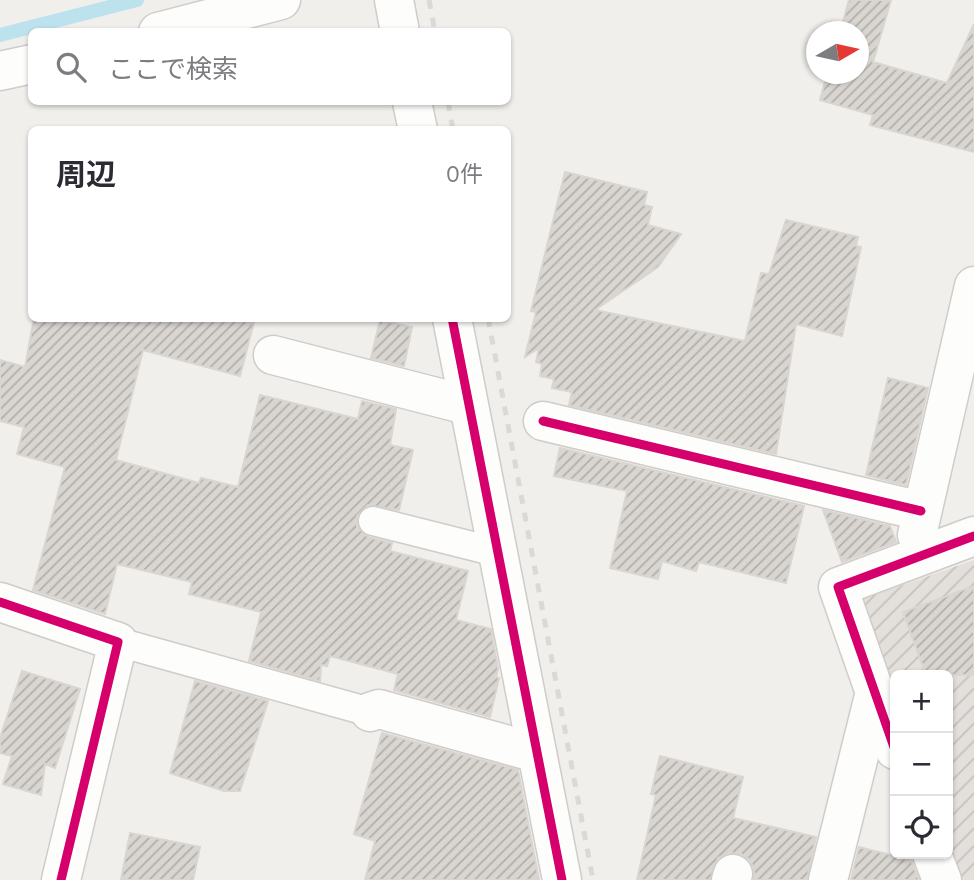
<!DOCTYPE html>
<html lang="ja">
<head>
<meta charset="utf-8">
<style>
	:root { --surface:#fff; --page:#f2f2f3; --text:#2b2b33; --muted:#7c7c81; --line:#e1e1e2 }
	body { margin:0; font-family:"Work Sans","Noto Sans JP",sans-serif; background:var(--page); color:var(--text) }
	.controls { position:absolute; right:21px; bottom:21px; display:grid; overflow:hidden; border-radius:10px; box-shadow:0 2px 5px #0004 }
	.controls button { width:63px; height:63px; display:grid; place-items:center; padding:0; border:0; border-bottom:2px solid var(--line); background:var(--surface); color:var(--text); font:35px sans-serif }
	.compass { position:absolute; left:806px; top:21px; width:63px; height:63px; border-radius:50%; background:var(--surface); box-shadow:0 2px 5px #0004; rotate:81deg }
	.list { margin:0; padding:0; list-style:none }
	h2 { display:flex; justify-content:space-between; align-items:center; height:91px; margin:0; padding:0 28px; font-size:30px }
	h2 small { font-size:23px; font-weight:400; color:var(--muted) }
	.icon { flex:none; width:38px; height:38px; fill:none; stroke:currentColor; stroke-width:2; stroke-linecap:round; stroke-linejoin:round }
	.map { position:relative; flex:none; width:974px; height:880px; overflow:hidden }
	.search { position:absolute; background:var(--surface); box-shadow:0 2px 5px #0004; left:28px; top:28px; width:483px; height:77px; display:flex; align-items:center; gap:18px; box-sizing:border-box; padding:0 24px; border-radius:10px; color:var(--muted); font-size:26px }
	.panel { position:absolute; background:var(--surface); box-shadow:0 2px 5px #0004; left:28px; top:126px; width:483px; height:196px; border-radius:10px }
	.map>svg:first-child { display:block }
	.industrial { fill:url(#industrial-furrows) }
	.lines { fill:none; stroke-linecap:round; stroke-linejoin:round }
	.stream { stroke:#bce2ee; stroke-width:14 }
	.building { fill:url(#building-hatch); stroke:#d9d5d1; stroke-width:2 }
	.service-casing { stroke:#cfccc9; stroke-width:31 }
	.minor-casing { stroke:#cfccc9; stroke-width:41 }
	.service { stroke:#fdfdfc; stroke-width:28 }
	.minor { stroke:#fdfdfc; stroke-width:38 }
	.rail { stroke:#d9d9d8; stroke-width:5; stroke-dasharray:9 9; stroke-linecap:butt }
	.cycleway-casing { stroke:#fff; stroke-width:13 }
	.cycleway { stroke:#d6006c; stroke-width:9 }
</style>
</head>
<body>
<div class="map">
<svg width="974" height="880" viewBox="0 0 974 880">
	<defs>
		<pattern id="industrial-furrows" width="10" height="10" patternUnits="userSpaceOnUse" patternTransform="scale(1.75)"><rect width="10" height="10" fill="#e3dfdb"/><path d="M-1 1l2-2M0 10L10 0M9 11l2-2" fill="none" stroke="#c4c0bd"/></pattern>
		<pattern id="building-hatch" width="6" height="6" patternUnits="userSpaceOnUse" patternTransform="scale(1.75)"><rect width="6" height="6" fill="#d9d6d2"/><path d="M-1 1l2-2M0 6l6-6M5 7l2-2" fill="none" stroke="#b2afab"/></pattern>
	</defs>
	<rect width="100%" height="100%" fill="#f1efec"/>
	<polygon class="industrial" points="974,560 974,880 960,880 948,845 948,675 895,675 895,699 860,600"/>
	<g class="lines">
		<polyline class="stream" points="0,35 137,0"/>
	</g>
	<g class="building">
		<polygon points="849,0 891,0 873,62 947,83 974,24 974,152 870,125 873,115 820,100 827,74 858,74 858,32 840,32"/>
		<polygon points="565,172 647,192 644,205 652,207 648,225 681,234 658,267 595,310 745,341 761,273 769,274 786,220 858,237 856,246 861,247 842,336 796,324 776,454 569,405 572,392 552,388 554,379 540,376 542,364 536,362 539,348 525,357 536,312 531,311"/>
		<polygon points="34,318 255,318 240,376 143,350 116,460 199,483 201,478 238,487 260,395 358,419 362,401 396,409 390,445 413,450 399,510 368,505 357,516 357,526 368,537 392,543 390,551 468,571 456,620 491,629 498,669 496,677 499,678 490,717 394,690 398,674 330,656 327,666 321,665 320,681 249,661 261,612 189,594 192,582 117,564 105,614 33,590 65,467 17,454 24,427 0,421 0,360 25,367"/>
		<polygon points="380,320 412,327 404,366 371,358"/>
		<polygon points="888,378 928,388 906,485 866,475"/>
		<polygon points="560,448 804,506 786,583 699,562 696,571 662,561 658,579 610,568 627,491 554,476"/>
		<polygon points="823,510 890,526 896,542 842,562"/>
		<polygon points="974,586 974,675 926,675 903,612"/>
		<polygon points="22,671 80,689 55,768 45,764 41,795 3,784 12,756 0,753 0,738"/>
		<polygon points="195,681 268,701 240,791 224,791 170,773"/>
		<polygon points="382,733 518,770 539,880 365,880 375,841 354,834"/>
		<polygon points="660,756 743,777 733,818 816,837 807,880 754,880 754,869 750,860 741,854 729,853 718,858 710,880 637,880 656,795 651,794"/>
		<polygon points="130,833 200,847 193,880 121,880"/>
		<polygon points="859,847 911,860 919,880 851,880"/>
	</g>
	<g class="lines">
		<defs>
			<g id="service">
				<polyline points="373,521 496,552"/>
				<polyline points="118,642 370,712"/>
			</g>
			<g id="minor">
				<polyline points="394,0 400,32"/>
				<polyline points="158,32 281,0"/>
				<polyline points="0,71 32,64"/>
				<polyline points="412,102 418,130"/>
				<polyline points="452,318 562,880"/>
				<polyline points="273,355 467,405"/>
				<polyline points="543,421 921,511"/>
				<polyline points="917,535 974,286"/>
				<polyline points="0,602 118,642 61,880"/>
				<polyline points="370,712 379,709 537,753"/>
				<polyline points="895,750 838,587 974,536"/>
				<polyline points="932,854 942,880"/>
				<polyline points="731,880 733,874"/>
				<polyline points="828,880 875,692"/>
			</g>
		</defs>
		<use href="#service" class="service-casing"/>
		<use href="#minor" class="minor-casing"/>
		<use href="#service" class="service"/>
		<use href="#minor" class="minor"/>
		<g class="rail">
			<polyline points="429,0 435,32"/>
			<polyline points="448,102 453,130"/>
			<polyline points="488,318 593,880"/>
		</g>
		<defs>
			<g id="cycleway">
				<polyline points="452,318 562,880"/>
				<polyline points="543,421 921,511"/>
				<polyline points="0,602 118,642 61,880"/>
				<polyline points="895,750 838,587 974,536"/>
			</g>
		</defs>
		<use href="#cycleway" class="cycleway-casing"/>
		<use href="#cycleway" class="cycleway"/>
	</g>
</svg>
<div class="controls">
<button>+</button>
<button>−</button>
<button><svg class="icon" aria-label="locate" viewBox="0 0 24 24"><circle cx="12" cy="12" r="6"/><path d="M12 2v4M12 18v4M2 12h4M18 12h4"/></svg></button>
</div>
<svg class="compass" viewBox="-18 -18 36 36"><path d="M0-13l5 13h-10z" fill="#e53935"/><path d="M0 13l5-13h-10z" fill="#7c7c81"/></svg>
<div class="search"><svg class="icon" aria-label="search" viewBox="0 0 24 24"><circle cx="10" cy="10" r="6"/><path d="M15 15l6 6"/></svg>ここで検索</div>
<section class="panel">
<h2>周辺<small>0件</small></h2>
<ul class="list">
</ul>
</section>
</div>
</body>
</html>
